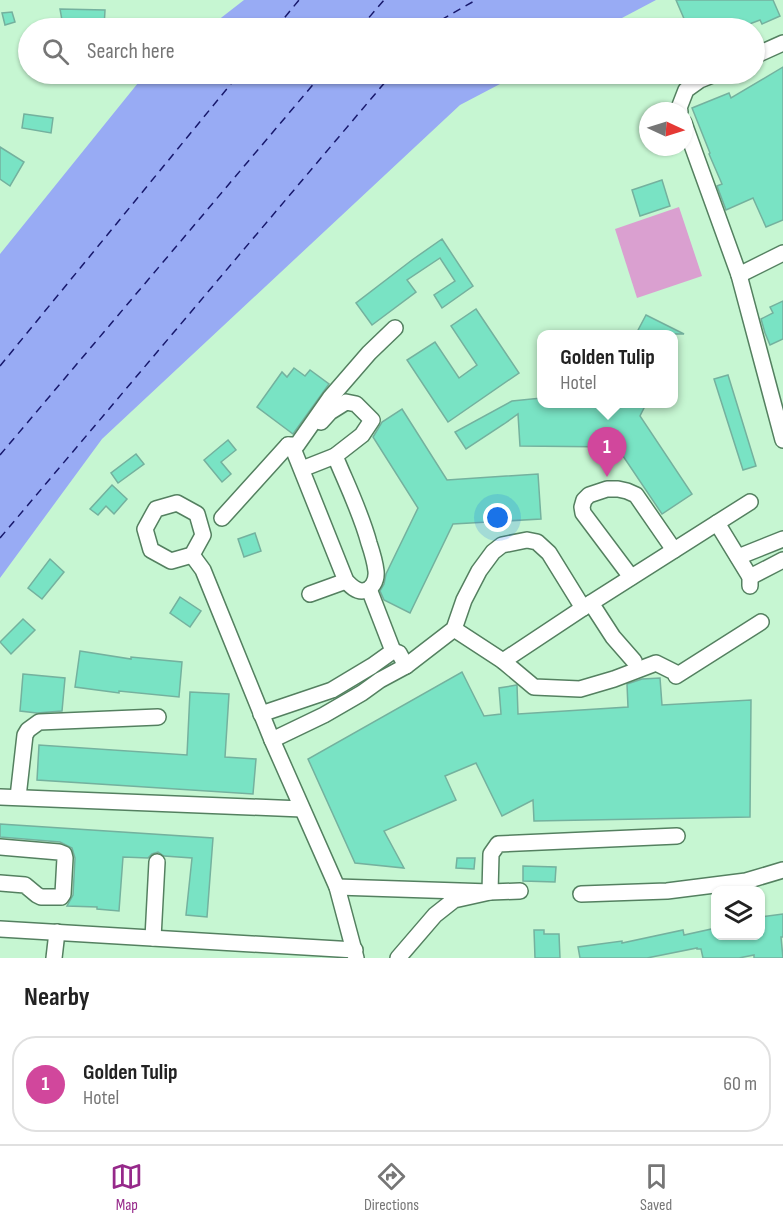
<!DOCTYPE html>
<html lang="en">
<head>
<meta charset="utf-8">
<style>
	:root { --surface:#fff; --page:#f6f6f6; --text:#222; --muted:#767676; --line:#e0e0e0; --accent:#96298a }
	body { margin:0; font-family:"Sofia Sans Condensed",sans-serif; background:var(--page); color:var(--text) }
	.controls { position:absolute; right:18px; bottom:18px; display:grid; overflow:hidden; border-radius:12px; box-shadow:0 2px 4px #0004 }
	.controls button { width:54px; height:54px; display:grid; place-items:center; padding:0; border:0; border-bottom:2px solid var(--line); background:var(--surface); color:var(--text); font:30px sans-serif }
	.compass { position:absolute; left:639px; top:102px; width:54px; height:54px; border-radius:50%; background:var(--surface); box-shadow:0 2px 4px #0004; rotate:94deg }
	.you { position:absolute; left:498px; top:518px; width:21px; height:21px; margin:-15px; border:4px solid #fff; border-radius:50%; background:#1a73e8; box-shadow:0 0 0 9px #1a73e833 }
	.badge { display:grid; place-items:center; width:39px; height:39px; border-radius:50%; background:var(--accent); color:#fff; font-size:20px; font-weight:700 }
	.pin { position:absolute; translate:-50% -50px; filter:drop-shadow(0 2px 3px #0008) }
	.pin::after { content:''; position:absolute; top:32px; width:21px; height:18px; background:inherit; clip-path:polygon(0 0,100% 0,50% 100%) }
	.popup { position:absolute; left:537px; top:330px; width:141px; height:78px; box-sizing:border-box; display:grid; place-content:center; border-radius:12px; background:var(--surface); filter:drop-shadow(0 2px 4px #0005); font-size:20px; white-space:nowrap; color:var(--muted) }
	.popup b { font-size:22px; color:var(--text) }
	.popup::after { content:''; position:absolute; left:50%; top:100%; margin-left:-12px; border:12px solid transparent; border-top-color:var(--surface) }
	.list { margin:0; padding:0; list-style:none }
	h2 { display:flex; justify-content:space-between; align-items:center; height:78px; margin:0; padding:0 24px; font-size:26px }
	h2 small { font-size:20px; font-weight:400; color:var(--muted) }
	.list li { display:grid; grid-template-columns:39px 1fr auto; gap:18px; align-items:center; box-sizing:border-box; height:96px; margin:0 12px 12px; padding:0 12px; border:2px solid var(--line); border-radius:24px }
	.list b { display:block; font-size:22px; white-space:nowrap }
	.list p { margin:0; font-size:20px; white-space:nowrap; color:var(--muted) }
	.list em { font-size:20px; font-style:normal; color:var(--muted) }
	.icon { flex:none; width:33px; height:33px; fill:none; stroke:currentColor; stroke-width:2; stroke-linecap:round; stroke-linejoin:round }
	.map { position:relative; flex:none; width:783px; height:958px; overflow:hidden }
	.search { position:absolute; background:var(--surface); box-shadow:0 2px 4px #0004; left:18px; right:18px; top:18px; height:66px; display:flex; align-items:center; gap:15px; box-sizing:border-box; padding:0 21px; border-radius:33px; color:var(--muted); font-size:22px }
	.sheet { height:186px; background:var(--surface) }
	nav { display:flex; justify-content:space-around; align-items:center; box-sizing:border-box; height:84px; border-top:2px solid var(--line); background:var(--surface); font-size:16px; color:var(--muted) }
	nav a { display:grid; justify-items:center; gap:3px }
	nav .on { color:var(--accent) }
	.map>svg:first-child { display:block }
	.green { fill:#daa0d0 }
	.water { fill:#98abf4 }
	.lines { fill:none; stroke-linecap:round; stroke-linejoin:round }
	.ferry { stroke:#18196c; stroke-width:1.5; stroke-dasharray:8 6; stroke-linecap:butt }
	.building { fill:#79e3c4; stroke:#74b19e; stroke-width:1.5 }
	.minor-casing { stroke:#548060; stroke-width:18 }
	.minor { stroke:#fff; stroke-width:15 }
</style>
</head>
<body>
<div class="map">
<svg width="783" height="958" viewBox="0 0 783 958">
	<rect width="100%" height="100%" fill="#c6f6d2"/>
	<polygon class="green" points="679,207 702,276 637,298 615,229"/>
	<g class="water">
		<polygon points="244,0 656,0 603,28 208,28"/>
		<polygon points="151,74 519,74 460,105 102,439 0,578 0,254 138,83"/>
	</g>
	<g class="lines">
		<g class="ferry">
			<polyline points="276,28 299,0"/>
			<polyline points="360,28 384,0"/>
			<polyline points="430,28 434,24 476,0"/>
			<polyline points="0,366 239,74"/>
			<polyline points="0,455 322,74"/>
			<polyline points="0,538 392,74"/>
		</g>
	</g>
	<g class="building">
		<polygon points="676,0 773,0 780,16 762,24 760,20 739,28 688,28"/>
		<polygon points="60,9 105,10 104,28 73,28 73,24 63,26"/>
		<polygon points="12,12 15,22 5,25 2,13"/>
		<polygon points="783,67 783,220 766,227 753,198 726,210 717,186 722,184 709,154 710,153 692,108 729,93 731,98"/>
		<polygon points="24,114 53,118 51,133 22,128"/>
		<polygon points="0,147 24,162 10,186 0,179"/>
		<polygon points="662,180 670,206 640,216 632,190"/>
		<polygon points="442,239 473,286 442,308 434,295 455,281 440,258 407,280 416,292 372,325 356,303 412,260"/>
		<polygon points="783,301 783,339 770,345 765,333 761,319 773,313 770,307"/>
		<polygon points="476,309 519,373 448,422 407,360 435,342 459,378 477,365 451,326"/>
		<polygon points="646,315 684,334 636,334"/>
		<polygon points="294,368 305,376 310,370 329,384 293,434 257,407 282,372 287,377"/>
		<polygon points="728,375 756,466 743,470 714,379"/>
		<polygon points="541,398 541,404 646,404 640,416 692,494 662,514 617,447 520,446 518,414 504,424 466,449 455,432 512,401"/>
		<polygon points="402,409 447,480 538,474 541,519 453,524 410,613 384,600 380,591 384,584 386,574 418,508 373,437 382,422"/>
		<polygon points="228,440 236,450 221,462 231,474 222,482 204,460"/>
		<polygon points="136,454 144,464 118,483 111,473"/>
		<polygon points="112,485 127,499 114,514 106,506 98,515 90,509"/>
		<polygon points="255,533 261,551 244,557 238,539"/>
		<polygon points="50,559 64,572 42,599 28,588"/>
		<polygon points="180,597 201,611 190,627 170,613"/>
		<polygon points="23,619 35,630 11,654 0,642"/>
		<polygon points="80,651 131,659 131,657 182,662 179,697 119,691 119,693 75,687"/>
		<polygon points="462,672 484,716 501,714 499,688 517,685 518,714 628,707 627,684 642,679 660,678 662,705 751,700 750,817 534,821 533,800 502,816 476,763 445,776 456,800 384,831 404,868 355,863 308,759"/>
		<polygon points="23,674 65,678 62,711 37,713 20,711"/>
		<polygon points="190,692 229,694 225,757 256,759 253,794 37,780 39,745 187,755"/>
		<polygon points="0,824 213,838 207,917 186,915 192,858 164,856 158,852 152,854 148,858 123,857 119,911 97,909 97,907 67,906 73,895 75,858 72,848 60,842 0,837"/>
		<polygon points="457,858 475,858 474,869 456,868"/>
		<polygon points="523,866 556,867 555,882 523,881"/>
		<polygon points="783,914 783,937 781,937 783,958 754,958 754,955 739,958 703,958 701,949 697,949 697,948 647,958 580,958 578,947 622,941 622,943 683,930 684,935 716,928 716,936 760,936 760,917"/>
		<polygon points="534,930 544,930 544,934 559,934 560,958 535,958"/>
	</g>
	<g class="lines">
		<defs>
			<g id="minor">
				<polyline points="754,56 783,43"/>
				<polyline points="680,111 679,108 686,90 700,80 715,74"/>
				<polyline points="684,123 739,275 783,440"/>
				<polyline points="739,275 783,253"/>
				<path d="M288,445L294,451L346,581C350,585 355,591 362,591C372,591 377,580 376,571C375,562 372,552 369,543C361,513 347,485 335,456"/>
				<polyline points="302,469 335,456 362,435 372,420 356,404 346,402 330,412 321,422"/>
				<polygon points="177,503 197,514 203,535 192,555 171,561 151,550 145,529 156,509"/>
				<polyline points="222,518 288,445 297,445 330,398 369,353 395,328"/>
				<polyline points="717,523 750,577 750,586"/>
				<polyline points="192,555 203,570 272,740 337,887 356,958"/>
				<polyline points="738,557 783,539"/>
				<polyline points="631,577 583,513 582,507 584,500 589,495 607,489 618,489 627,491 636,495 674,550"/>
				<polyline points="750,577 783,560"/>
				<polyline points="369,589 393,651"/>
				<polyline points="310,594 346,581"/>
				<polyline points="591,603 613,637 634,661"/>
				<polyline points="454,629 503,661 534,687 580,689 614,679 656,663 676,673 676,676 761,622"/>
				<polyline points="503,661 583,608 750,502"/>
				<polyline points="261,714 332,690 372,666 393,651 399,653 406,666"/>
				<polyline points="272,740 324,715 362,693 380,680 406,666 454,629 464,600 479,571 493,552 502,545 527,540 537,542 549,553 583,608"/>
				<polyline points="0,797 302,809"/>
				<polyline points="18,797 25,735 28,730 39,722 158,717"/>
				<polyline points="0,847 59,852 64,854 65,858 63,894 61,897 41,897 37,895 25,885 0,883"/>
				<polyline points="337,887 490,892 520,891"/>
				<polyline points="581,894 667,891 746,881 783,870"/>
				<polyline points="0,929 355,950"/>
				<polyline points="153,938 157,862"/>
				<polyline points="54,958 57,932"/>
				<polyline points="398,958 435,915 454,900 490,892 491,854 498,844 677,836"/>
			</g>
		</defs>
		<use href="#minor" class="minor-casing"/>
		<use href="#minor" class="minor"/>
	</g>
</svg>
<div class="controls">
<button><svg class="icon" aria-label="layers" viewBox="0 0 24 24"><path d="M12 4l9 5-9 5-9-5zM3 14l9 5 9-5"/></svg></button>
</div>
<svg class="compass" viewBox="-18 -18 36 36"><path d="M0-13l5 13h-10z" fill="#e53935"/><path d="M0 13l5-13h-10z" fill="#767676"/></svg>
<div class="you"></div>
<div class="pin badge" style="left:607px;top:477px;background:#d1479c">1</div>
<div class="popup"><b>Golden Tulip</b>Hotel</div>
<div class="search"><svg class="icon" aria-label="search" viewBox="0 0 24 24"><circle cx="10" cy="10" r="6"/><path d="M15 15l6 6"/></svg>Search here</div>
</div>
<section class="sheet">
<h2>Nearby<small></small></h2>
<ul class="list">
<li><span class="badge" style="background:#d1479c">1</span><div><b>Golden Tulip</b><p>Hotel</p></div><em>60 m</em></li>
</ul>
</section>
<nav>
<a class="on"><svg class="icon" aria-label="map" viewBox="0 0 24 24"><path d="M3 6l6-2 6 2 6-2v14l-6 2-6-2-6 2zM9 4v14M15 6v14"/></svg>Map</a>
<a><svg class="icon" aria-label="directions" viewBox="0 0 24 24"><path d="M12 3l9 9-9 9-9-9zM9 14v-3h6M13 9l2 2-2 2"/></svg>Directions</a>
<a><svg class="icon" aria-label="saved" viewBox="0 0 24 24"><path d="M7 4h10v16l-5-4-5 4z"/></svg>Saved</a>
</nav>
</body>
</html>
